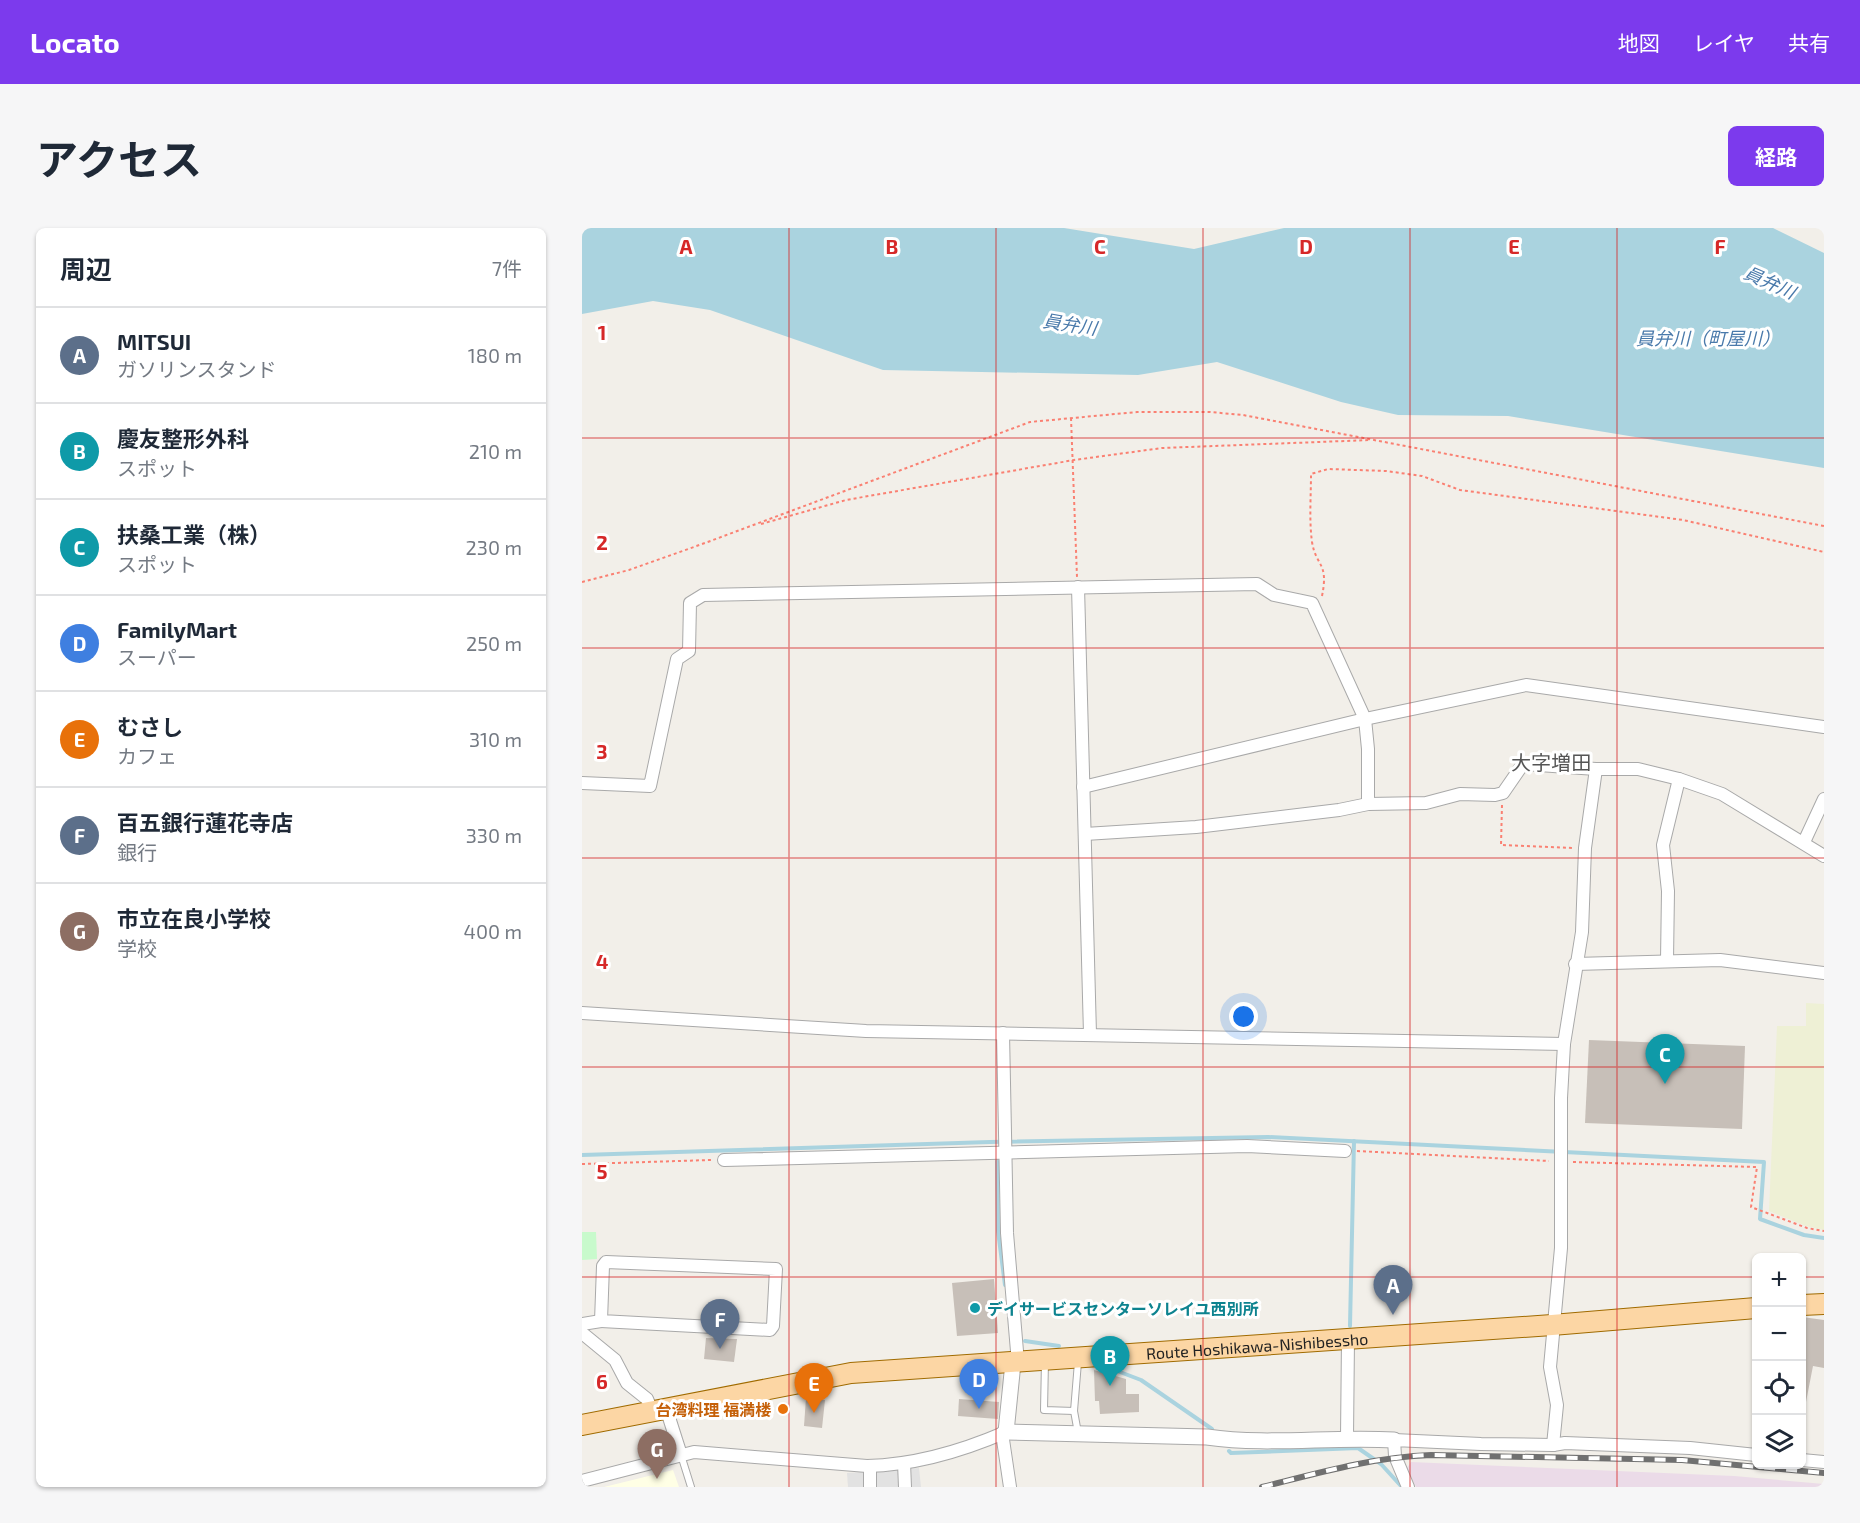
<!DOCTYPE html>
<html lang="ja">
<head>
<meta charset="utf-8">
<style>
	:root { --surface:#fff; --page:#f6f6f7; --text:#1f2937; --muted:#747a83; --line:#e0e1e3; --accent:#7c3aed }
	body { margin:0; font-family:"Exo 2","Noto Sans JP",sans-serif; background:var(--page); color:var(--text) }
	.controls { position:absolute; right:18px; bottom:18px; display:grid; overflow:hidden; border-radius:9px; box-shadow:0 2px 4px #0004 }
	.controls button { width:54px; height:54px; display:grid; place-items:center; padding:0; border:0; border-bottom:2px solid var(--line); background:var(--surface); color:var(--text); font:30px sans-serif }
	.you { position:absolute; left:662px; top:789px; width:21px; height:21px; margin:-15px; border:4px solid #fff; border-radius:50%; background:#1a73e8; box-shadow:0 0 0 9px #1a73e833 }
	.badge { display:grid; place-items:center; width:39px; height:39px; border-radius:50%; background:var(--accent); color:#fff; font-size:20px; font-weight:700 }
	.pin { position:absolute; translate:-50% -50px; filter:drop-shadow(0 2px 3px #0008) }
	.pin::after { content:''; position:absolute; top:32px; width:21px; height:18px; background:inherit; clip-path:polygon(0 0,100% 0,50% 100%) }
	.list { margin:0; padding:0; list-style:none }
	h2 { display:flex; justify-content:space-between; align-items:center; height:78px; margin:0; padding:0 24px; font-size:26px }
	h2 small { font-size:20px; font-weight:400; color:var(--muted) }
	.list li { display:grid; grid-template-columns:39px 1fr auto; gap:18px; align-items:center; box-sizing:border-box; height:96px; padding:0 24px; border-top:2px solid var(--line) }
	.list b { display:block; font-size:22px; white-space:nowrap }
	.list p { margin:0; font-size:20px; white-space:nowrap; color:var(--muted) }
	.list em { font-size:20px; font-style:normal; color:var(--muted) }
	.icon { flex:none; width:33px; height:33px; fill:none; stroke:currentColor; stroke-width:2; stroke-linecap:round; stroke-linejoin:round }
	.map { position:relative; flex:none; width:1242px; height:1259px; overflow:hidden; border-radius:9px }
	header { display:flex; align-items:center; gap:36px; box-sizing:border-box; height:84px; padding:0 30px; background:var(--accent); color:#fff }
	header strong { font-size:28px }
	nav { display:flex; gap:33px; margin-inline-start:auto; font-size:21px }
	.intro { display:flex; align-items:center; justify-content:space-between; box-sizing:border-box; height:144px; padding:0 36px }
	h1 { margin:0; font-size:42px }
	.button { padding:15px 27px; border-radius:9px; background:var(--accent); color:#fff; font-size:21px; font-weight:700 }
	main { display:flex; gap:36px; padding:0 36px }
	aside { flex:1; background:var(--surface); border-radius:9px; box-shadow:0 2px 4px #0004 }
	.map>svg:first-child { display:block }
	.industrial { fill:#ebdbe8 }
	.education { fill:#ffffe5 }
	.farmland { fill:#eef0d5 }
	.park { fill:#c8facc }
	.parking { fill:#e2e2e2 }
	.water { fill:#aad3df }
	.lines { fill:none; stroke-linecap:round; stroke-linejoin:round }
	.stream { stroke:#aad3df; stroke-width:4 }
	.building { fill:#c7bfb8 }
	.service-casing { stroke:#a9a9a9; stroke-width:8 }
	.minor-casing { stroke:#a9a9a9; stroke-width:14 }
	.tertiary-casing { stroke:#a9a9a9; stroke-width:17 }
	.primary-casing { stroke:#a06b00; stroke-width:22 }
	.path { stroke:#fa8072; stroke-width:2; stroke-dasharray:3 3; stroke-linecap:butt }
	.service { stroke:#fff; stroke-width:6 }
	.minor { stroke:#fff; stroke-width:12 }
	.tertiary { stroke:#fff; stroke-width:15 }
	.primary { stroke:#fcd6a4; stroke-width:20 }
	.rail-casing { stroke:#707070; stroke-width:6 }
	.rail { stroke:#fff; stroke-width:4; stroke-dasharray:11; stroke-linecap:butt }
	.grid { fill:none; stroke:#d62828; stroke-width:1.5; stroke-opacity:0.55 }
	.culture-dot { fill:#0f9aa8; stroke:#fff; stroke-width:2 }
	.food-dot { fill:#e8710a; stroke:#fff; stroke-width:2 }
	.labels { text-anchor:middle; dominant-baseline:central; stroke-width:6; stroke-linejoin:round; paint-order:stroke }
	.culture-label { font-size:16px; font-weight:bold; fill:#0d838f; stroke:#fff; text-anchor:start }
	.street-label { font-size:16px; fill:#222; stroke:#fff }
	.food-label { font-size:16px; font-weight:bold; fill:#c56008; stroke:#fff; text-anchor:end }
	.water-label { font-size:18px; font-style:italic; fill:#4a7aab; stroke:#fff }
	.quarter-label { font-size:20px; fill:#555; stroke:#fff }
	.grid-label { font-size:20px; text-anchor:middle; font-weight:bold; fill:#d62828; stroke:#fff; stroke-width:6; stroke-linejoin:round; paint-order:stroke }
</style>
</head>
<body>
<header>
<strong>Locato</strong>
<nav><a>地図</a><a>レイヤ</a><a>共有</a></nav>
</header>
<div class="intro"><h1>アクセス</h1><a class="button">経路</a></div>
<main>
<aside>
<h2>周辺<small>7件</small></h2>
<ul class="list">
<li><span class="badge" style="background:#5c6f8a">A</span><div><b>MITSUI</b><p>ガソリンスタンド</p></div><em>180 m</em></li>
<li><span class="badge" style="background:#0f9aa8">B</span><div><b>慶友整形外科</b><p>スポット</p></div><em>210 m</em></li>
<li><span class="badge" style="background:#0f9aa8">C</span><div><b>扶桑工業（株）</b><p>スポット</p></div><em>230 m</em></li>
<li><span class="badge" style="background:#3f7fe0">D</span><div><b>FamilyMart</b><p>スーパー</p></div><em>250 m</em></li>
<li><span class="badge" style="background:#e8710a">E</span><div><b>むさし</b><p>カフェ</p></div><em>310 m</em></li>
<li><span class="badge" style="background:#5c6f8a">F</span><div><b>百五銀行蓮花寺店</b><p>銀行</p></div><em>330 m</em></li>
<li><span class="badge" style="background:#8d6e63">G</span><div><b>市立在良小学校</b><p>学校</p></div><em>400 m</em></li>
</ul>
</aside>
<div class="map">
<svg width="1242" height="1259" viewBox="0 0 1242 1259">
	<rect width="100%" height="100%" fill="#f2efe9"/>
	<polygon class="industrial" points="829,1234 1152,1248 1242,1256 1242,1259 834,1259 825,1240"/>
	<polygon class="education" points="91,1242 97,1259 22,1259"/>
	<polygon class="farmland" points="1224,775 1242,776 1242,1002 1224,998 1187,983 1195,798 1224,798"/>
	<polygon class="park" points="0,1004 14,1004 15,1031 0,1032"/>
	<polygon class="parking" points="337,1240 339,1259 266,1259 265,1245"/>
	<polygon class="water" points="0,0 482,0 612,21 702,0 1191,0 1242,25 1242,240 926,188 816,187 759,174 635,134 556,147 301,142 128,82 71,73 0,86"/>
	<g class="lines">
		<g class="stream">
			<polyline points="0,927 408,914 686,909 1182,934 1178,991 1222,1007 1242,1010"/>
			<polyline points="415,933 416,1003 423,1057"/>
			<polyline points="768,1098 772,913"/>
			<polyline points="443,1113 477,1118"/>
			<polyline points="517,1136 559,1152 630,1201"/>
			<polyline points="647,1223 649,1225 776,1220 799,1236 820,1259"/>
		</g>
	</g>
	<g class="building">
		<polygon points="1007,812 1163,818 1160,901 1003,895"/>
		<polygon points="412,1051 416,1105 375,1108 370,1055"/>
		<polygon points="1220,1089 1242,1092 1242,1140 1231,1138 1224,1174 1220,1174"/>
		<polygon points="124,1110 155,1111 152,1134 122,1131"/>
		<polygon points="512,1142 544,1151 544,1166 557,1166 557,1184 518,1186 517,1173 513,1173"/>
		<polygon points="224,1170 243,1172 240,1200 222,1198"/>
		<polygon points="377,1171 417,1174 416,1191 376,1188"/>
	</g>
	<g class="lines">
		<defs>
			<g id="service">
				<polyline points="463,1133 462,1182 492,1183 496,1134"/>
				<polyline points="492,1183 496,1205"/>
				<polyline points="99,1227 109,1259"/>
			</g>
			<g id="minor">
				<polyline points="496,359 508,806"/>
				<polyline points="0,555 68,558 95,431 107,423 108,375 121,367 675,356 692,367 730,375 783,491 786,521 786,576"/>
				<polyline points="501,559 783,491 944,457 1242,499"/>
				<polyline points="503,606 614,599 757,582 786,576 844,575 878,566 913,567 921,565 941,536 1014,541 1056,541 1097,551 1140,566 1242,628"/>
				<polyline points="1222,614 1242,571"/>
				<polyline points="1085,732 1086,663 1081,617 1097,551"/>
				<polyline points="993,736 1138,732 1242,745"/>
				<polyline points="0,785 284,803 982,816"/>
				<polyline points="421,805 425,1005 436,1135"/>
				<polyline points="142,932 665,918 763,923"/>
				<polygon points="24,1034 194,1041 191,1098 188,1102 19,1093 21,1038"/>
				<polyline points="0,1096 19,1093"/>
				<polyline points="0,1105 33,1132 45,1155 65,1171 70,1183"/>
				<polyline points="84,1180 99,1227"/>
				<polyline points="420,1205 428,1259"/>
				<polyline points="765,1209 766,1111"/>
				<polyline points="971,1217 975,1177 968,1139 979,1020 979,870 982,816 1000,704 1003,620 1014,541"/>
				<polyline points="1220,1232 1242,1234"/>
				<polyline points="322,1235 323,1259"/>
				<path d="M0,1253L112,1224L285,1238C333,1237 380,1223 424,1204"/>
				<polyline points="288,1259 288,1238"/>
				<polyline points="826,1259 813,1228 812,1212 899,1216 971,1217 983,1215 1108,1220 1174,1227"/>
			</g>
			<path id="tertiary" d="M431,1135L424,1204L625,1209C687,1218 750,1208 812,1212"/>
			<g id="primary">
				<polyline points="1220,1077 1242,1076"/>
				<path id="s1" d="M0,1197L269,1145L970,1097L1174,1080"/>
			</g>
		</defs>
		<use href="#service" class="service-casing"/>
		<use href="#minor" class="minor-casing"/>
		<use href="#tertiary" class="tertiary-casing"/>
		<use href="#primary" class="primary-casing"/>
		<g class="path">
			<polyline points="489,190 495,349"/>
			<polyline points="179,296 264,272 492,232 580,220 789,212"/>
			<polyline points="0,354 47,342 123,315 448,194 555,184 628,184 661,187 1242,298"/>
			<path d="M740,368C747,334 734,339 730,314C727,292 729,268 729,246L746,241L804,243L840,248L878,262L1101,292L1242,324"/>
			<polyline points="920,577 919,617 991,620"/>
			<polyline points="775,923 967,933"/>
			<polyline points="991,934 1175,939 1169,979 1225,1000 1242,1003"/>
			<polyline points="0,936 129,932"/>
		</g>
		<use href="#service" class="service"/>
		<use href="#minor" class="minor"/>
		<use href="#tertiary" class="tertiary"/>
		<use href="#primary" class="primary"/>
		<defs>
			<path id="rail" d="M680,1259C736,1245 791,1229 849,1227L1100,1232L1242,1245"/>
		</defs>
		<use href="#rail" class="rail-casing"/>
		<use href="#rail" class="rail"/>
	</g>
	<path class="grid" d="M207,0V1259M414,0V1259M621,0V1259M828,0V1259M1035,0V1259M0,210H1242M0,420H1242M0,630H1242M0,839H1242M0,1049H1174M1220,1049H1242"/>
	<circle class="culture-dot" cx="393" cy="1080" r="6"/>
	<circle class="food-dot" cx="201" cy="1181" r="6"/>
	<g class="labels">
		<g class="culture-label">
			<text x="405" y="1080">デイサービスセンターソレイユ西別所</text>
		</g>
		<g class="street-label">
			<text stroke="none"><textPath href="#s1" startOffset="681">Route Hoshikawa-Nishibessho</textPath></text>
		</g>
		<g class="food-label">
			<text x="189" y="1181">台湾料理 福満楼</text>
		</g>
		<g class="water-label">
			<text transform="translate(1188 54) rotate(24)">員弁川</text>
			<text transform="translate(488 96) rotate(9)">員弁川</text>
			<text x="1126" y="110">員弁川（町屋川）</text>
		</g>
		<g class="quarter-label">
			<text x="969" y="534">大字増田</text>
		</g>
	</g>
	<g class="grid-label">
		<text x="104" y="26">A</text>
		<text x="310" y="26">B</text>
		<text x="518" y="26">C</text>
		<text x="724" y="26">D</text>
		<text x="932" y="26">E</text>
		<text x="1138" y="26">F</text>
		<text x="20" y="112">1</text>
		<text x="20" y="322">2</text>
		<text x="20" y="531">3</text>
		<text x="20" y="741">4</text>
		<text x="20" y="951">5</text>
		<text x="20" y="1161">6</text>
	</g>
</svg>
<div class="controls">
<button>+</button>
<button>−</button>
<button><svg class="icon" aria-label="locate" viewBox="0 0 24 24"><circle cx="12" cy="12" r="6"/><path d="M12 2v4M12 18v4M2 12h4M18 12h4"/></svg></button>
<button><svg class="icon" aria-label="layers" viewBox="0 0 24 24"><path d="M12 4l9 5-9 5-9-5zM3 14l9 5 9-5"/></svg></button>
</div>
<div class="you"></div>
<div class="pin badge" style="left:811px;top:1087px;background:#5c6f8a">A</div>
<div class="pin badge" style="left:528px;top:1158px;background:#0f9aa8">B</div>
<div class="pin badge" style="left:1083px;top:856px;background:#0f9aa8">C</div>
<div class="pin badge" style="left:397px;top:1181px;background:#3f7fe0">D</div>
<div class="pin badge" style="left:232px;top:1185px;background:#e8710a">E</div>
<div class="pin badge" style="left:138px;top:1121px;background:#5c6f8a">F</div>
<div class="pin badge" style="left:75px;top:1251px;background:#8d6e63">G</div>
</div>
</main>
</body>
</html>
